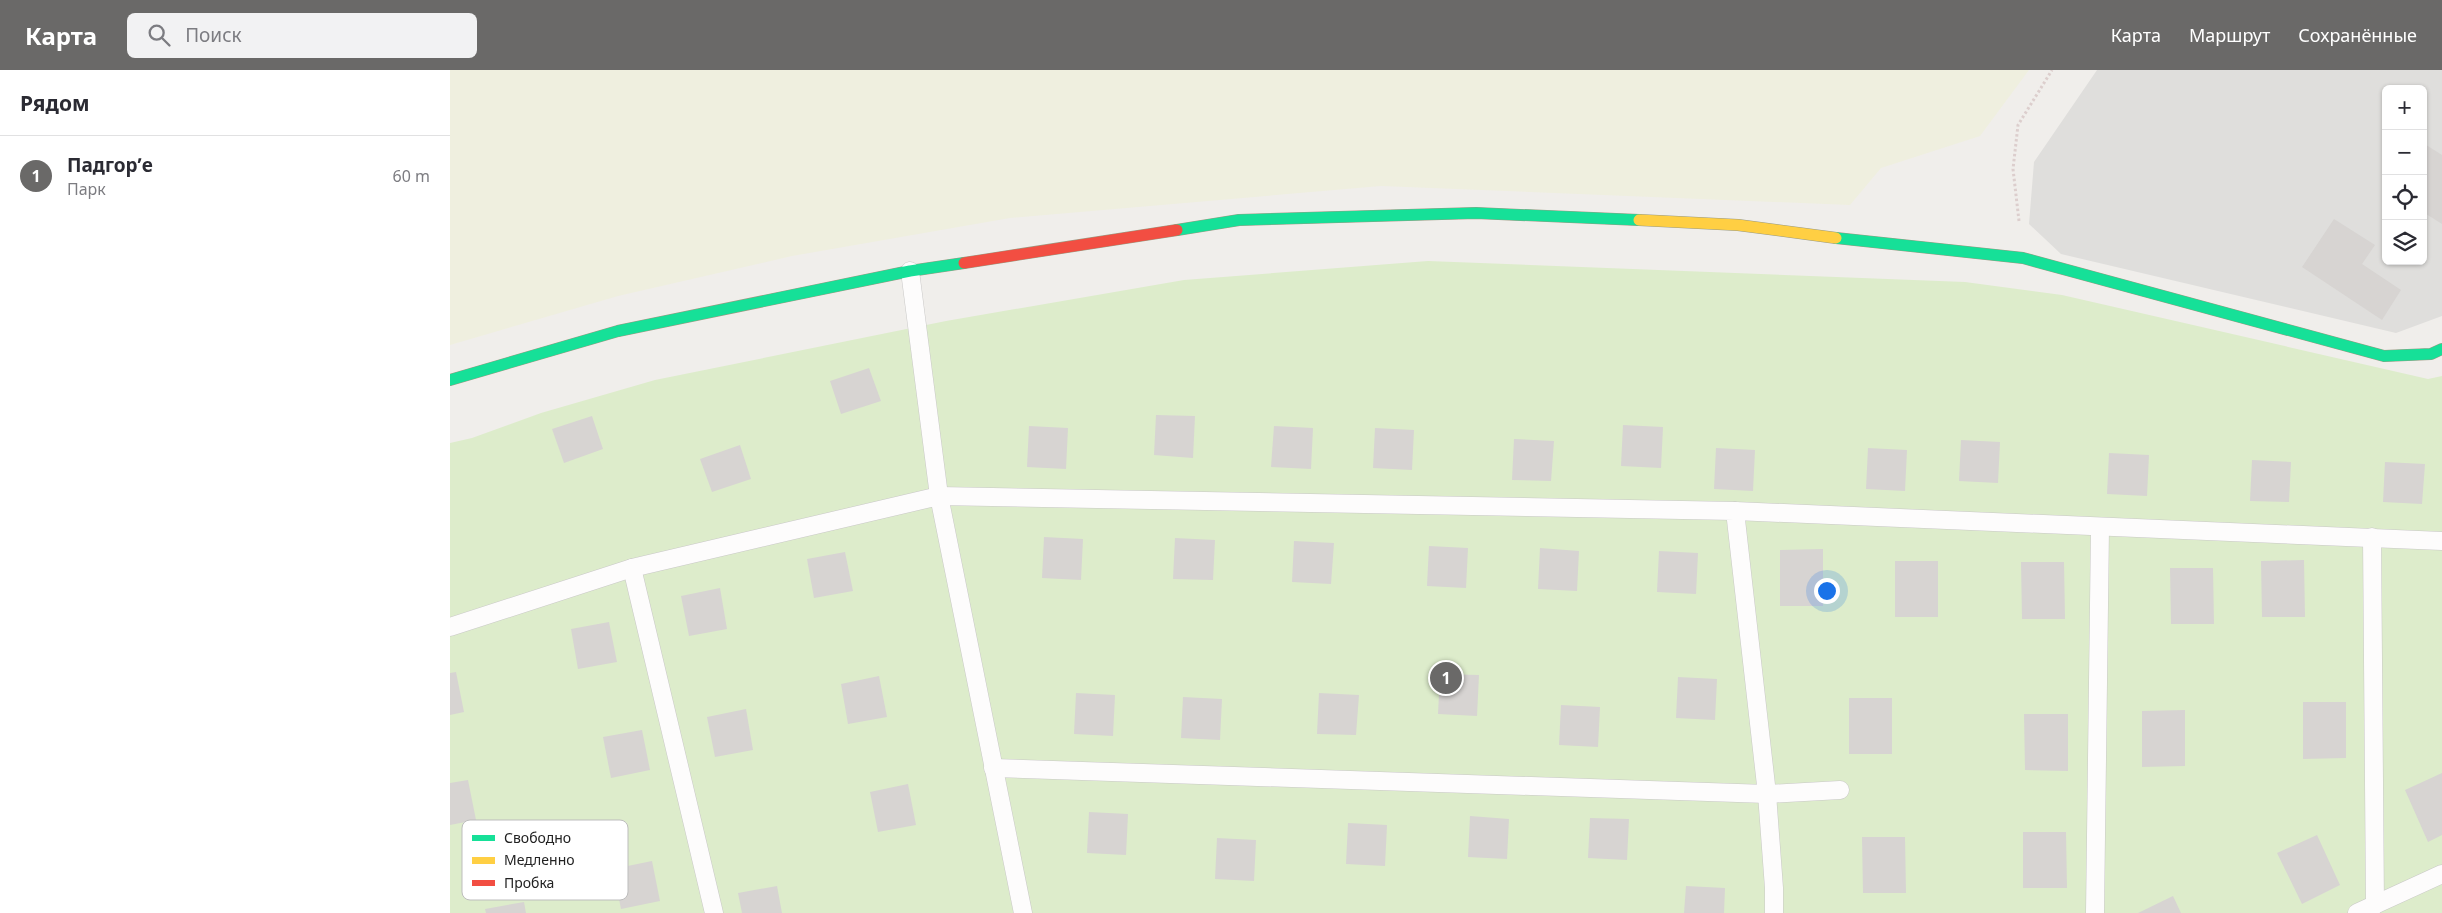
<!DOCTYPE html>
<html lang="ru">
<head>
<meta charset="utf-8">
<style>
	:root { --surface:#fff; --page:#f2f2f3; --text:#2b2b33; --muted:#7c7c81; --line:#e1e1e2; --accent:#6a6968 }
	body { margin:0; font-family:"Noto Sans",sans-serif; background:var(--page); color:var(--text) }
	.controls { position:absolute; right:15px; top:15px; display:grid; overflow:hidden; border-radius:8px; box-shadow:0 1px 4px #0004 }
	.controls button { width:45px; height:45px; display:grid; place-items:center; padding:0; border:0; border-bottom:1px solid var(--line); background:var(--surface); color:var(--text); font:25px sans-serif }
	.you { position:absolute; left:1376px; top:520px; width:18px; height:18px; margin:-12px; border:4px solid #fff; border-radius:50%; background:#1a73e8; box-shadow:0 0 0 8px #1a73e833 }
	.badge { display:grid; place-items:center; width:32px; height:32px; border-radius:50%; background:var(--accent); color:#fff; font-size:16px; font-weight:700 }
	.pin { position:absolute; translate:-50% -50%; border:2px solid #fff; box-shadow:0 1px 5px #0006 }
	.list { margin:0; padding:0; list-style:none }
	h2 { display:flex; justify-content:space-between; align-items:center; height:65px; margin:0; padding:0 20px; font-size:21px }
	h2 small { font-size:16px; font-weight:400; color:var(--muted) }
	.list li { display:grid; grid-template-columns:32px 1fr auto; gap:15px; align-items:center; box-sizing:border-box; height:80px; padding:0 20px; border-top:1px solid var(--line) }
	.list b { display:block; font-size:19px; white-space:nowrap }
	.list p { margin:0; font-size:16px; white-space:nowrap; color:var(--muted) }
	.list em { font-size:16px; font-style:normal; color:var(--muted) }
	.icon { flex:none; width:28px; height:28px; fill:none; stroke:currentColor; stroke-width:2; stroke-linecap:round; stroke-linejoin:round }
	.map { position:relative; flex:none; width:1992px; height:843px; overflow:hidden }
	header { display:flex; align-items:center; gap:30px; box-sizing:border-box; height:70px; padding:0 25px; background:var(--accent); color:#fff }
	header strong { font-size:24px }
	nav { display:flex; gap:28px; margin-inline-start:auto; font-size:18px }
	.search { width:350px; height:45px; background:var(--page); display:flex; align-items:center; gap:12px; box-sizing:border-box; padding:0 18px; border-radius:8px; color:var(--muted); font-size:19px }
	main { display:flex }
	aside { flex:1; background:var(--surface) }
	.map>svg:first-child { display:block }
	.residential { fill:#dfdedc; fill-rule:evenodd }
	.farmland { fill:#efefdf }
	.grass { fill:#ddeccb }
	.building { fill:#d7d4d2 }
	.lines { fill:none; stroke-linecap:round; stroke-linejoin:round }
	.lane-casing { stroke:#c9c8c7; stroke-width:19 }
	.fast-casing { stroke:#999a82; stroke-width:12 }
	.slow-casing { stroke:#999a82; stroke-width:12 }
	.jam-casing { stroke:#999a82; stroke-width:12 }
	.path { stroke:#dccecd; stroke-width:3; stroke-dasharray:2.5 2.5; stroke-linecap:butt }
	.lane { stroke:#fdfcfc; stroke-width:18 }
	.fast { stroke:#16e098; stroke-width:11 }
	.slow { stroke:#ffcf43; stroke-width:11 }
	.jam { stroke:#f24e42; stroke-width:11 }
	.key { fill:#fff; stroke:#bdbdbd; stroke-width:1 }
	.key-label { font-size:14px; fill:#222 }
</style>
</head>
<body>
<header>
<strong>Карта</strong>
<div class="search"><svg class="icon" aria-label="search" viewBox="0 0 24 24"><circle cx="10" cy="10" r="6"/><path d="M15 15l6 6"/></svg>Поиск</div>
<nav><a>Карта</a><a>Маршрут</a><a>Сохранённые</a></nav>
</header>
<main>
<aside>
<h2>Рядом<small></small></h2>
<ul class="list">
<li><span class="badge">1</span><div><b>Падгорʼе</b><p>Парк</p></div><em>60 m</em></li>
</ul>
</aside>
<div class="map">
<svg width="1992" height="843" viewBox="0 0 1992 843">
	<rect width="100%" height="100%" fill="#f0eeeb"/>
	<path class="residential" d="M1647,0H1992V246L1946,263L1611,184L1579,154L1584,92ZM1936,19H1973V191H1936Z"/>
	<polygon class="farmland" points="0,0 1579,0 1530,66 1431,98 1400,135 931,116 560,148 342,186 168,226 0,275"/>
	<polygon class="grass" points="978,191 1515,212 1612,225 1978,309 1992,306 1992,843 0,843 0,373 22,368 91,343 205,310 496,251 734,210"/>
	<g class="building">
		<polygon points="1973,73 1992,85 1992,154 1973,142"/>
		<polygon points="1884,149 1925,175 1912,194 1951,220 1932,250 1852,197"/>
		<polygon points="419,298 431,331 391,344 380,311"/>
		<polygon points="706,345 745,346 743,388 704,385"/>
		<polygon points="142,346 153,379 114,393 102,359"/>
		<polygon points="1173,355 1213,357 1211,398 1171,396"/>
		<polygon points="579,356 618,358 616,399 577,397"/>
		<polygon points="824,356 863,358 861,399 821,397"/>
		<polygon points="925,358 964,360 962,400 923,398"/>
		<polygon points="1064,369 1104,371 1101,411 1062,410"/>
		<polygon points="1511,370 1550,372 1548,413 1509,411"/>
		<polygon points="290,375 301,409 262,422 250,389"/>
		<polygon points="1266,378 1305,380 1303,421 1264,419"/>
		<polygon points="1418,378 1457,380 1455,421 1416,419"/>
		<polygon points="1659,383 1699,385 1697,426 1657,424"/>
		<polygon points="1802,390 1841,392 1839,432 1800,431"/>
		<polygon points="1935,392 1975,394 1972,434 1933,432"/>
		<polygon points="594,467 633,469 631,510 592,508"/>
		<polygon points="725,468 765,470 763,510 723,509"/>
		<polygon points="844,471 884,473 881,514 842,512"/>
		<polygon points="979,476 1018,478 1016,518 977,516"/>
		<polygon points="1090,478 1129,481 1127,521 1088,519"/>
		<polygon points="1373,479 1373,536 1330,536 1330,480"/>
		<polygon points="1209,481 1248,483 1246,524 1207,522"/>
		<polygon points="395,482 403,521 364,528 357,489"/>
		<polygon points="1854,490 1855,547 1812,547 1811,491"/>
		<rect x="1445" y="491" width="43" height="56"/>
		<polygon points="1571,492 1614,492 1615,549 1572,549"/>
		<polygon points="1720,498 1763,498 1764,554 1721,554"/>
		<polygon points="270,518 277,559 239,566 231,526"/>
		<polygon points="159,552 167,592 128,599 121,559"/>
		<polygon points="6,602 14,642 0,645 0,603"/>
		<polygon points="990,604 1029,605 1027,646 988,644"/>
		<polygon points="429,606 437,647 398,654 391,614"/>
		<polygon points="1228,607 1267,609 1265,650 1226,648"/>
		<polygon points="626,623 665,625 663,666 624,664"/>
		<polygon points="869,623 909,625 906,665 867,664"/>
		<polygon points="733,627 772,629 770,670 731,668"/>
		<rect x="1399" y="628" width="43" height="56"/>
		<polygon points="1853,632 1896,632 1896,688 1853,689"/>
		<polygon points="1111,635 1150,637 1148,677 1109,675"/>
		<polygon points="296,639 303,680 265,687 257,647"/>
		<polygon points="1735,640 1735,696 1692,697 1692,641"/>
		<polygon points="1574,644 1618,644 1618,701 1575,700"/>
		<polygon points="192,660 200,700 161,708 153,667"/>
		<polygon points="1992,703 1992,765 1978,772 1955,720"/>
		<polygon points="18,710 26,750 0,755 0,713"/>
		<polygon points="458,714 466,755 428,762 420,722"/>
		<polygon points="639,742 678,744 676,785 637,783"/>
		<polygon points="1020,746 1059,749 1057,789 1018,787"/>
		<polygon points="1140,748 1179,749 1177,790 1138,788"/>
		<polygon points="898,753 937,755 935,796 896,794"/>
		<polygon points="1573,762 1616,762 1617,818 1573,818"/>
		<polygon points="1867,765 1890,815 1852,834 1827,783"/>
		<polygon points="1412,767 1455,767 1456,823 1413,823"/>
		<polygon points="767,768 806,770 804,811 765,809"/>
		<polygon points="202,791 210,831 171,839 163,799"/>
		<polygon points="327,816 332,843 292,843 288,823"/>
		<polygon points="1236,816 1275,818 1274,843 1234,843"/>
		<polygon points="1723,826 1731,843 1688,843"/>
		<polygon points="74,832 76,843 36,843 35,839"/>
	</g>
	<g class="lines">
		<defs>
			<g id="lane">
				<polyline points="460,201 489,426 573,843"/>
				<polyline points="1285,441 1992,471"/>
				<polyline points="1922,467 1925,835"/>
				<polyline points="182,498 264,843"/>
				<polyline points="0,557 182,498 489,426 1285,441 1317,724 1324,818 1324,843"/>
				<polyline points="543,698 1317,724 1390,720"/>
				<polyline points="1645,843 1650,458"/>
				<polyline points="1907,843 1992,804"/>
			</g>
			<g id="fast">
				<polyline points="727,160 789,150 1026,143 1189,150"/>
				<polyline points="1386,168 1573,188 1934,286 1981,284 1992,279"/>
				<polyline points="0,310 168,261 460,201 514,193"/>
			</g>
			<polyline id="slow" points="1189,150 1288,155 1386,168"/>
			<polyline id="jam" points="514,193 727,160"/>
		</defs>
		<use href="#lane" class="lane-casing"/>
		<use href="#fast" class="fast-casing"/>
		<use href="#slow" class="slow-casing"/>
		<use href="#jam" class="jam-casing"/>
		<polyline class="path" points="1569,151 1563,99 1568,55 1602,0"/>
		<use href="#lane" class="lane"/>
		<use href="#fast" class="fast"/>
		<use href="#slow" class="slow"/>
		<use href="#jam" class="jam"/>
	</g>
	<rect x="12" y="750" width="166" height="80" rx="8" class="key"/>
	<rect x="22" y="765" width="23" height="6" fill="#16e098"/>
	<rect x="22" y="787" width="23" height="7" fill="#ffcf43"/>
	<rect x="22" y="810" width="23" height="6" fill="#f24e42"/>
	<g class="key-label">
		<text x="54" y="773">Свободно</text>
		<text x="54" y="795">Медленно</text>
		<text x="54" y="818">Пробка</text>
	</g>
</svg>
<div class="controls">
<button>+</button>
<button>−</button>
<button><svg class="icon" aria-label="locate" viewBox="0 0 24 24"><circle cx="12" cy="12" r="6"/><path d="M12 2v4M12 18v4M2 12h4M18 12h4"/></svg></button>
<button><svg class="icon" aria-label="layers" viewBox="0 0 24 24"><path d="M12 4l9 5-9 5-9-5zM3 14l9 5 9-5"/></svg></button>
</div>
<div class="you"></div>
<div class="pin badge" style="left:996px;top:608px">1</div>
</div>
</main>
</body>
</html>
